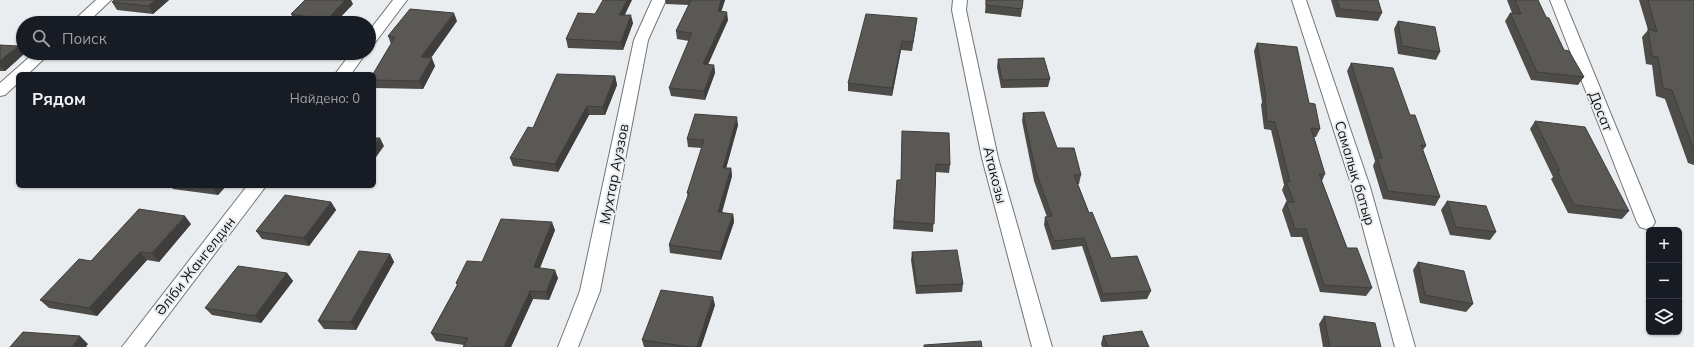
<!DOCTYPE html>
<html lang="ru">
<head>
<meta charset="utf-8">
<style>
	:root { --surface:#171b24; --page:#20242c; --text:#f1f3f6; --muted:#9ea1a6; --line:#363941 }
	body { margin:0; font-family:Mulish,sans-serif; background:var(--page); color:var(--text) }
	.controls { position:absolute; right:12px; bottom:12px; display:grid; overflow:hidden; border-radius:6px; box-shadow:0 1px 3px #0004 }
	.controls button { width:36px; height:36px; display:grid; place-items:center; padding:0; border:0; border-bottom:1px solid var(--line); background:var(--surface); color:var(--text); font:20px sans-serif }
	.list { margin:0; padding:0; list-style:none }
	h2 { display:flex; justify-content:space-between; align-items:center; height:52px; margin:0; padding:0 16px; font-size:17px }
	h2 small { font-size:13px; font-weight:400; color:var(--muted) }
	.icon { flex:none; width:22px; height:22px; fill:none; stroke:currentColor; stroke-width:2; stroke-linecap:round; stroke-linejoin:round }
	.map { position:relative; flex:none; width:1694px; height:347px; overflow:hidden }
	.search { position:absolute; background:var(--surface); box-shadow:0 1px 3px #0004; left:16px; top:16px; width:360px; height:44px; display:flex; align-items:center; gap:10px; box-sizing:border-box; padding:0 14px; border-radius:22px; color:var(--muted); font-size:15px }
	.panel { position:absolute; background:var(--surface); box-shadow:0 1px 3px #0004; left:16px; top:72px; width:360px; height:116px; border-radius:6px }
	.map>svg:first-child { display:block }
	.lines { fill:none; stroke-linecap:round; stroke-linejoin:round }
	.minor-casing { stroke:#727477; stroke-width:2 }
	.minor { fill:#fff; fill-rule:evenodd }
	.wall { fill:#4d4c49 }
	.shaded-wall { fill:#3f3e3c }
	.building { fill:#5a5855; stroke:#3f3e3c }
	.labels { text-anchor:middle; dominant-baseline:central; stroke-width:4; stroke-linejoin:round; paint-order:stroke }
	.street-label { font-size:14px; fill:#111213; stroke:#eaedef }
</style>
</head>
<body>
<div class="map">
<svg width="1694" height="347" viewBox="0 0 1694 347">
	<rect width="100%" height="100%" fill="#eaedef"/>
	<g class="lines">
		<defs>
			<g id="minor">
				<polygon points="96,0 111,0 87,23 71,23"/>
				<polygon points="393,0 407,0 374,44 369,46 369,31"/>
				<polygon points="652,0 666,0 648,40 600,291 578,347 558,347 580,291 634,40"/>
				<polygon points="953,0 967,0 966,10 998,158 1052,347 1032,347 982,158 952,10"/>
				<polygon points="1292,0 1306,0 1370,187 1415,347 1395,347 1352,187"/>
				<polygon points="1550,0 1564,0 1655,222 1652,227 1646,229 1640,227 1637,222"/>
				<polygon points="34,53 50,53 28,74 18,74 18,83 5,95 0,96 0,83"/>
				<polygon points="351,53 366,53 351,74 335,74"/>
				<polygon points="247,186 266,186 144,347 122,347"/>
			</g>
		</defs>
		<use href="#minor" class="minor-casing"/>
		<use href="#minor" class="minor"/>
	</g>
	<g class="wall">
		<polygon points="114,0 169,0 153,14 117,10 112,2"/>
		<polygon points="665,0 725,0 721,11 728,20 708,65 714,65 715,73 705,100 671,96 669,88 689,41 677,39 676,31 689,5 666,4"/>
		<polygon points="986,0 1022,9 1021,17 985,13"/>
		<polygon points="1331,0 1378,0 1382,13 1378,21 1336,17"/>
		<polygon points="1507,0 1538,0 1546,17 1564,50 1584,77 1578,85 1531,80 1505,21 1510,13 1512,13"/>
		<polygon points="1639,0 1694,0 1694,165 1688,163 1665,99 1656,96 1652,65 1646,64 1642,37 1648,30"/>
		<polygon points="353,4 335,23 295,22 291,14"/>
		<polygon points="625,15 633,23 623,50 568,48 566,39"/>
		<polygon points="917,18 912,51 901,50 892,96 848,91 848,83"/>
		<polygon points="457,21 431,58 435,66 423,89 374,88 374,74 391,44 388,36"/>
		<polygon points="1398,21 1440,52 1436,60 1398,54 1394,29"/>
		<polygon points="1257,43 1309,103 1320,129 1316,137 1314,137 1325,174 1322,181 1347,248 1372,288 1366,296 1320,292 1302,237 1291,237 1282,210 1286,202 1287,202 1282,190 1284,185 1271,130 1264,129 1261,105 1262,102 1254,51"/>
		<polygon points="0,45 24,54 5,71 0,71"/>
		<polygon points="285,53 324,53 319,59 288,58"/>
		<polygon points="998,59 1050,79 1048,87 1001,88 997,67"/>
		<polygon points="1351,63 1410,115 1426,146 1423,150 1440,197 1435,206 1383,199 1373,166 1375,161 1347,71"/>
		<polygon points="615,76 617,85 605,115 589,115 558,172 513,166 510,158 533,128"/>
		<polygon points="1023,113 1057,148 1081,175 1079,184 1078,184 1089,213 1111,258 1151,291 1147,299 1101,302 1082,246 1052,250 1044,225 1045,217 1047,217 1034,181 1022,121"/>
		<polygon points="1535,121 1629,211 1622,219 1568,213 1551,179 1553,177 1530,129"/>
		<polygon points="738,125 726,168 731,168 732,176 722,213 733,214 734,222 721,260 670,253 669,245 688,197 687,193 702,148 688,147 687,139"/>
		<polygon points="902,139 950,165 949,173 936,172 933,232 893,229 897,180 901,180"/>
		<polygon points="171,186 226,186 218,195 173,189"/>
		<polygon points="1447,201 1496,232 1490,240 1450,235 1441,210"/>
		<polygon points="331,202 336,210 309,246 262,239 256,231"/>
		<polygon points="191,224 159,262 147,260 97,316 49,308 40,300 91,261"/>
		<polygon points="555,230 540,268 558,278 549,300 533,299 511,347 463,347 464,345 436,341 431,333 457,285 456,283 482,262"/>
		<polygon points="912,252 963,284 962,292 916,294 911,260"/>
		<polygon points="390,254 394,262 356,330 324,329 318,321"/>
		<polygon points="1418,262 1473,304 1466,312 1420,303 1413,270"/>
		<polygon points="287,273 293,281 261,323 212,315 205,308"/>
		<polygon points="715,305 701,347 644,347 642,340"/>
		<polygon points="1324,316 1381,347 1323,347 1319,324"/>
		<polygon points="1103,336 1149,347 1102,347 1101,344"/>
	</g>
	<g class="shaded-wall">
		<polygon points="155,0 169,0 153,14 148,6"/>
		<polygon points="345,0 351,0 353,4 335,23 324,23"/>
		<polygon points="627,0 632,0 621,23 619,15"/>
		<polygon points="721,0 725,0 719,19 718,11"/>
		<polygon points="727,12 728,20 704,72 703,64"/>
		<polygon points="454,13 457,21 425,66 421,57"/>
		<polygon points="631,15 633,23 623,50 621,42"/>
		<polygon points="917,18 916,26 912,51 913,42"/>
		<polygon points="902,41 901,50 892,96 892,88"/>
		<polygon points="18,46 24,54 5,71 0,66 0,61"/>
		<polygon points="316,53 324,53 319,59"/>
		<polygon points="432,58 435,66 423,89 419,81"/>
		<polygon points="714,65 715,73 705,100 704,91"/>
		<polygon points="615,76 617,85 605,115 603,107"/>
		<polygon points="587,106 589,115 558,172 555,164"/>
		<polygon points="737,117 738,125 724,176 723,168"/>
		<polygon points="380,138 384,146 374,160 374,146"/>
		<polygon points="731,168 732,176 719,220 718,212"/>
		<polygon points="213,186 226,186 218,195 212,187"/>
		<polygon points="331,202 336,210 309,246 304,238"/>
		<polygon points="733,214 734,222 721,260 720,252"/>
		<polygon points="185,216 191,224 159,262 152,253"/>
		<polygon points="552,222 555,230 537,275 534,267"/>
		<polygon points="140,252 147,260 97,316 89,308"/>
		<polygon points="390,254 394,262 356,330 351,322"/>
		<polygon points="555,270 558,278 549,300 546,292"/>
		<polygon points="287,273 293,281 261,323 255,316"/>
		<polygon points="530,291 533,299 511,347 504,347"/>
		<polygon points="713,297 715,305 701,347 697,347"/>
		<polygon points="80,336 88,344 86,347 72,347"/>
	</g>
	<g class="building">
		<polygon points="114,0 155,0 148,6 112,2"/>
		<polygon points="305,0 345,0 324,23 305,23 310,17 291,14"/>
		<polygon points="603,0 627,0 619,15 631,15 621,42 566,39 578,13 595,14"/>
		<polygon points="691,0 721,0 718,11 727,12 703,64 714,65 704,91 669,88 692,33 676,31"/>
		<polygon points="986,0 1023,0 1022,9 986,5"/>
		<polygon points="1337,0 1378,0 1382,13 1340,9"/>
		<polygon points="1515,0 1538,0 1546,17 1549,18 1564,50 1569,51 1584,77 1537,72 1510,13 1521,14"/>
		<polygon points="1648,0 1694,0 1694,150 1672,90 1663,88 1658,57 1652,56 1648,29 1657,32"/>
		<polygon points="410,9 454,13 421,57 432,58 419,81 374,80 374,74 373,74 395,37 388,36"/>
		<polygon points="866,14 917,18 913,42 902,41 892,88 848,83"/>
		<polygon points="1398,21 1435,27 1440,52 1402,46"/>
		<polygon points="1257,43 1297,47 1309,103 1315,104 1320,129 1311,128 1325,174 1319,174 1347,248 1357,248 1372,288 1324,285 1306,229 1295,229 1286,202 1294,202 1286,181 1290,182 1275,122 1267,121 1265,97 1266,97"/>
		<polygon points="0,45 18,46 0,61"/>
		<polygon points="1044,58 1050,79 1002,80 998,59"/>
		<polygon points="1351,63 1393,68 1410,115 1415,115 1426,146 1421,145 1440,197 1388,191 1377,158 1382,158"/>
		<polygon points="557,74 615,76 603,107 587,106 555,164 510,158 528,127 533,128"/>
		<polygon points="1044,112 1057,148 1074,148 1081,175 1074,175 1089,213 1092,212 1111,258 1137,256 1151,291 1103,294 1084,238 1054,241 1045,217 1052,216 1036,172 1023,113"/>
		<polygon points="695,114 737,117 723,168 731,168 718,212 733,214 720,252 669,245 689,193 687,193 704,140 687,139"/>
		<polygon points="1535,121 1585,127 1629,211 1574,205 1557,170 1560,171"/>
		<polygon points="902,131 949,133 950,165 936,164 934,224 894,221 897,180 901,180"/>
		<polygon points="374,138 380,138 374,146"/>
		<polygon points="203,186 213,186 212,187"/>
		<polygon points="285,195 331,202 304,238 256,231"/>
		<polygon points="1447,201 1486,206 1496,232 1456,227"/>
		<polygon points="139,209 185,216 152,253 140,252 89,308 40,300 79,259 91,261"/>
		<polygon points="501,219 552,222 534,267 555,270 546,292 530,291 504,347 463,347 468,338 431,333 458,284 456,283 467,261 482,262"/>
		<polygon points="957,250 963,284 917,286 912,252"/>
		<polygon points="359,251 390,254 351,322 318,321"/>
		<polygon points="1418,262 1464,271 1473,304 1425,295"/>
		<polygon points="238,266 287,273 255,316 205,308"/>
		<polygon points="661,290 713,297 697,347 690,347 642,340"/>
		<polygon points="1324,316 1375,323 1381,347 1330,347"/>
		<polygon points="1142,331 1149,347 1108,347 1103,336"/>
		<polygon points="23,332 80,336 72,347 10,347"/>
		<polygon points="981,341 982,347 924,347 924,345"/>
	</g>
	<g class="labels">
		<g class="street-label">
			<text transform="translate(1601 111) rotate(68)">Досат</text>
			<text transform="translate(1355 173) rotate(73)">Самалық батыр</text>
			<text transform="translate(614 174) rotate(-79)">Мухтар Ауэзов</text>
			<text transform="translate(995 175) rotate(76)">Атакозы</text>
			<text transform="translate(195 266) rotate(-52)">Әліби Жангелдин</text>
		</g>
	</g>
</svg>
<div class="controls">
<button>+</button>
<button>−</button>
<button><svg class="icon" aria-label="layers" viewBox="0 0 24 24"><path d="M12 4l9 5-9 5-9-5zM3 14l9 5 9-5"/></svg></button>
</div>
<div class="search"><svg class="icon" aria-label="search" viewBox="0 0 24 24"><circle cx="10" cy="10" r="6"/><path d="M15 15l6 6"/></svg>Поиск</div>
<section class="panel">
<h2>Рядом<small>Найдено: 0</small></h2>
<ul class="list">
</ul>
</section>
</div>
</body>
</html>
